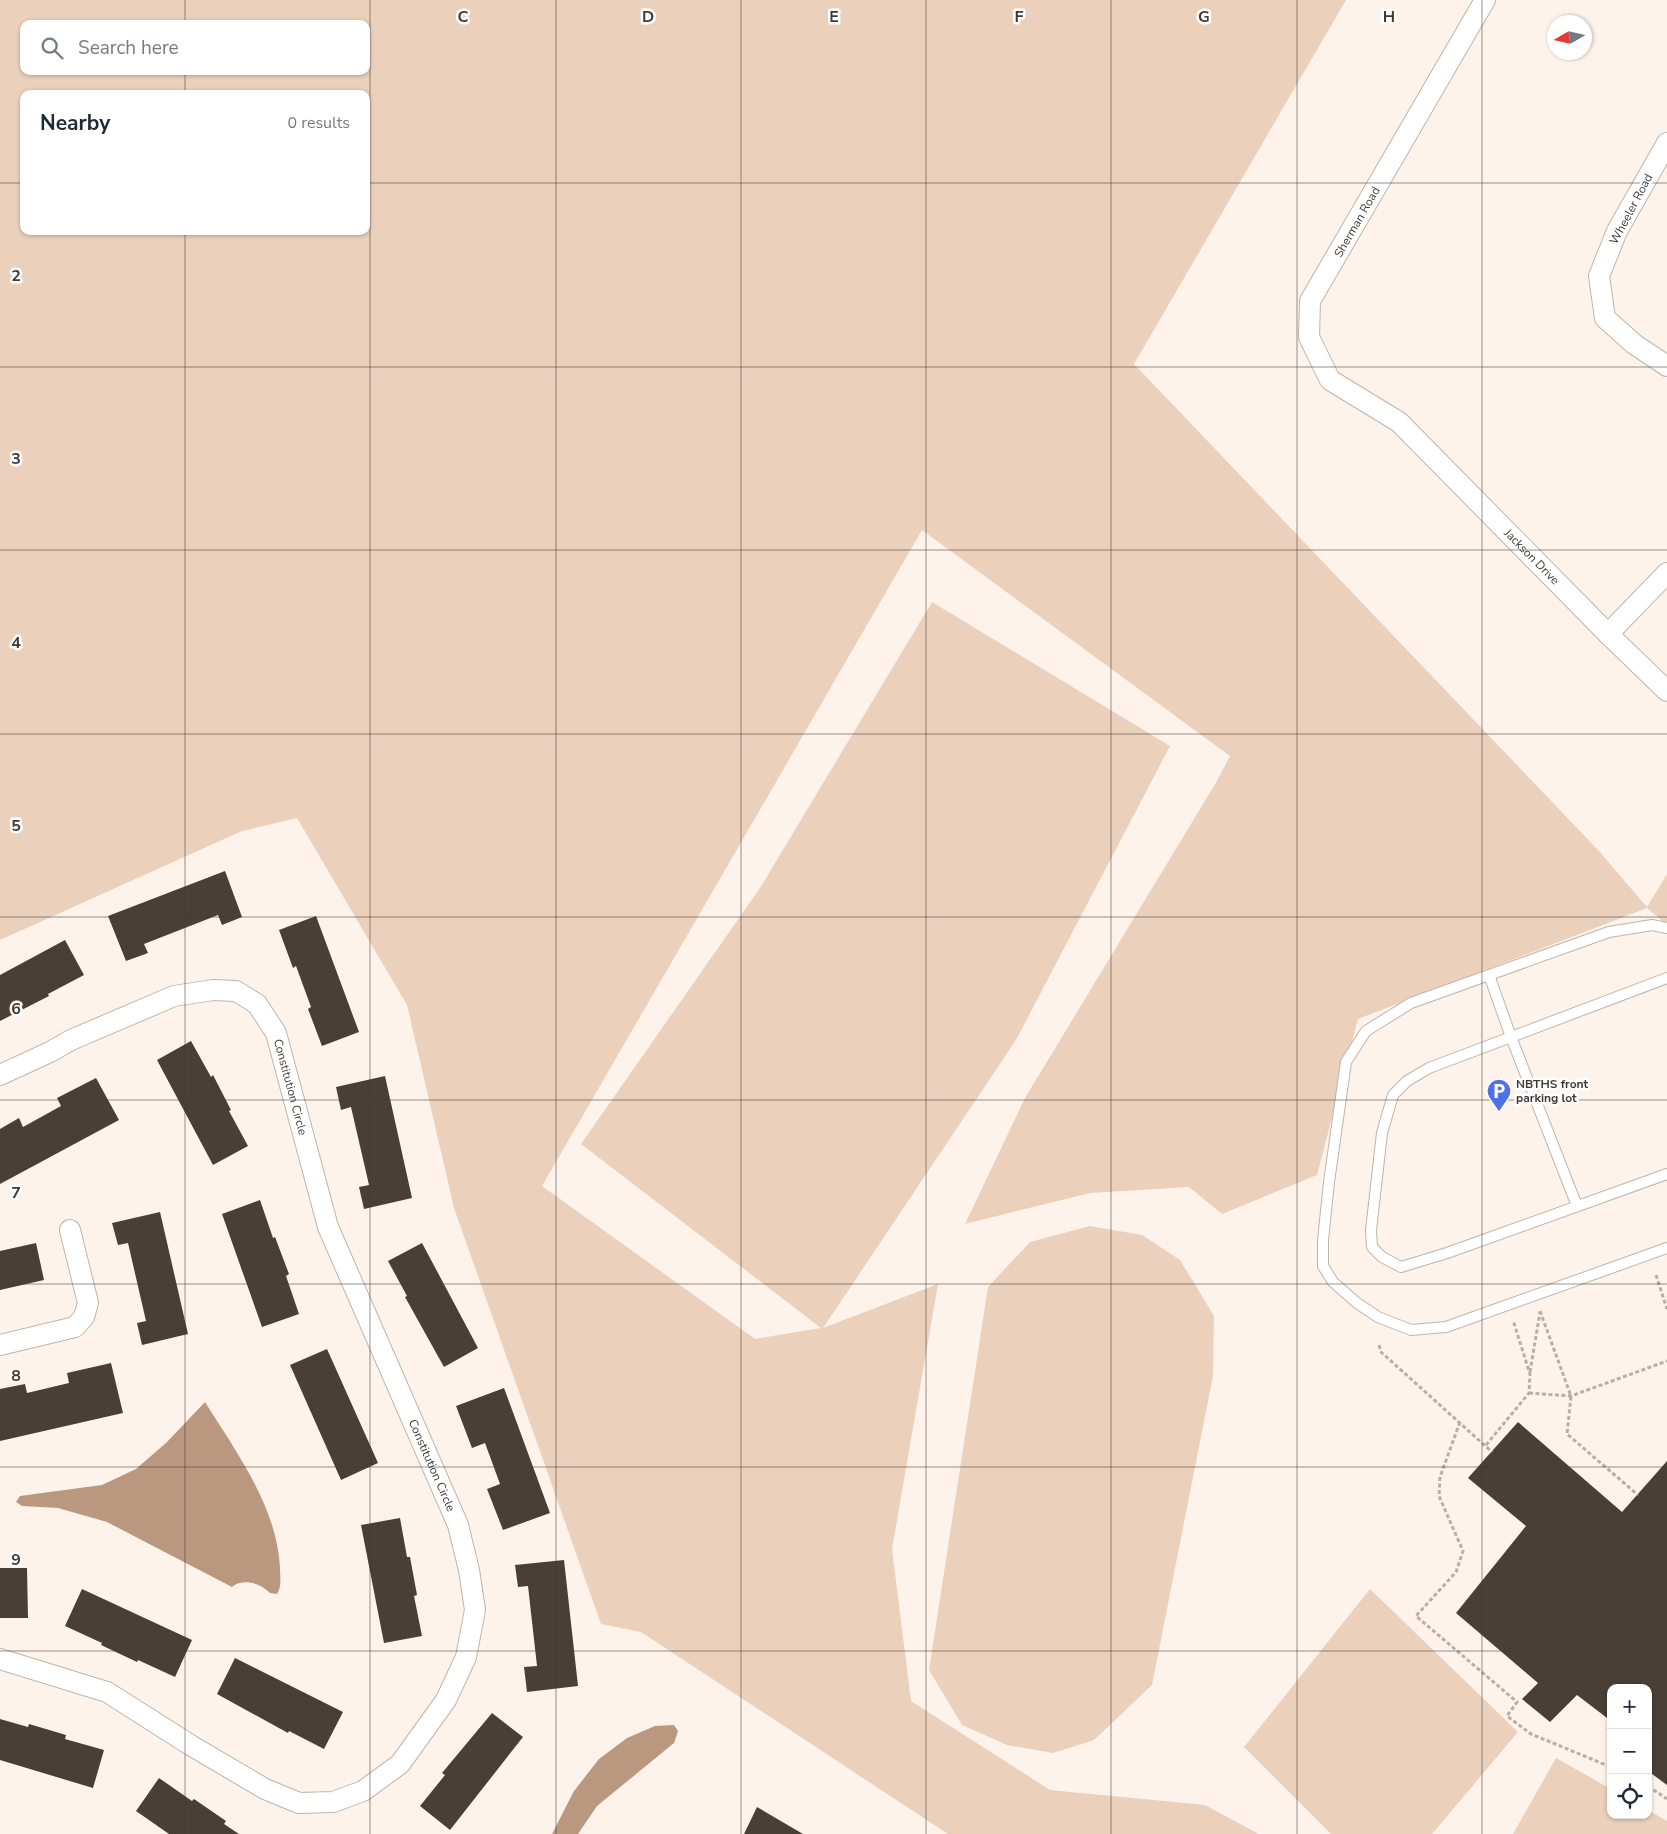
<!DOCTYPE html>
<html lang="en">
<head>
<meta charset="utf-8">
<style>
	:root { --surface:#fff; --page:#f6f6f7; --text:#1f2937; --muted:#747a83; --line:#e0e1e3 }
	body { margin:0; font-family:"Nunito Sans",sans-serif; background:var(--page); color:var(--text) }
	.controls { position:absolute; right:15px; bottom:15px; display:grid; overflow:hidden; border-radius:10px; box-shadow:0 1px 4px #0004 }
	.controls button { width:45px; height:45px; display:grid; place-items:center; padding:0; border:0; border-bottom:1px solid var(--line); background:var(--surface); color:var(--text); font:25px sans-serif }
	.compass { position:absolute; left:1547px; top:15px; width:45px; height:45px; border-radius:50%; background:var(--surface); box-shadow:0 1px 4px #0004; rotate:261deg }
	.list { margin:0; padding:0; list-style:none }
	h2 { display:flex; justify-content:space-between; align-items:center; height:65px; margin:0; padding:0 20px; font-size:21px }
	h2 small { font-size:16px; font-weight:400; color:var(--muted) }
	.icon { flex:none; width:28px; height:28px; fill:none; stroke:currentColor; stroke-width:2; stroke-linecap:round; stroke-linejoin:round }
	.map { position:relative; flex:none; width:1667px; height:1834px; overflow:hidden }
	.search { position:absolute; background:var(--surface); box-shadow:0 1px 4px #0004; left:20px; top:20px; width:350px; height:55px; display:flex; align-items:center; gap:12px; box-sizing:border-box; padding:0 18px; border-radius:10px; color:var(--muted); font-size:19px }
	.panel { position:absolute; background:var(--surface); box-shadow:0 1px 4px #0004; left:20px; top:90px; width:350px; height:145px; border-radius:10px }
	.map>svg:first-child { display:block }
	.green { fill:#ebd0bc; fill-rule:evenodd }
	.water { fill:#b9987f }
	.building { fill:#493f36 }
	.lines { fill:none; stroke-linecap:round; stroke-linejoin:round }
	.service-casing { stroke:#c0b3a9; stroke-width:12 }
	.minor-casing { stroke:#c0b3a9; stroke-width:22 }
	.path { stroke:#b8afa9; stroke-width:3; stroke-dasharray:4 2.5; stroke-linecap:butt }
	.service { stroke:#fff; stroke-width:10 }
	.minor { stroke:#fff; stroke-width:20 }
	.grid { fill:none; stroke:#403a37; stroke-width:1; stroke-opacity:0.55 }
	.labels { text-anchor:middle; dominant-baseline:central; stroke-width:5; stroke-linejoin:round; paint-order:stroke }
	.street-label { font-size:12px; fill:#403a37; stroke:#fff }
	.poi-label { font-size:12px; font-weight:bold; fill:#403a37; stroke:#fff; text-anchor:start }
	.grid-label { font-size:16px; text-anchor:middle; font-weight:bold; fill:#403a37; stroke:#fff; stroke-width:5; stroke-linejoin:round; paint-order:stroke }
</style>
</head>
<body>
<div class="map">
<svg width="1667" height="1834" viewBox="0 0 1667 1834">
	<rect width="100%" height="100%" fill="#fef3eb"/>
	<g class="green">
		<path d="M0,0H1346L1134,364L1598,850L1647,907L1667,874V925L1647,908L1358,1019L1317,1175L1222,1214L1189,1187L1090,1193L965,1224L1025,1098L1217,781L1230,756L922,530L542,1186L755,1339L821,1328L581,1144L760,888L932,602L1170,746L1016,1040L823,1328L938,1284L892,1549L911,1701L1050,1790L1205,1805L1259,1834H948L641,1632L601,1624L454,1208L407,1005L297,818L242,831L0,940ZM24,24H366V71H24ZM24,94H366V231H24Z"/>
		<polygon points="1090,1226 1142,1235 1180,1260 1214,1316 1213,1376 1152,1685 1094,1740 1053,1753 1007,1745 962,1725 929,1670 988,1287 1030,1242"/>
		<polygon points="1370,1589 1518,1732 1432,1834 1331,1834 1244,1747"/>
		<polygon points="1556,1758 1611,1789 1611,1815 1648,1815 1648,1810 1667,1821 1667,1834 1513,1834"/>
	</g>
	<g class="water">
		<path d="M205,1402C236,1452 277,1506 280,1568C280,1577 282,1586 277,1594L270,1593C261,1583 243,1578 232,1587L107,1522L58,1508L22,1506L16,1502L20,1496L102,1485L136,1469L167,1442Z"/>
		<polygon points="674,1725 678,1731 674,1743 597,1806 578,1834 552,1834 574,1791 599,1759 627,1738 655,1726"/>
	</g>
	<g class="building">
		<polygon points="225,871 242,917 222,925 218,915 144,944 148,953 126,961 108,916"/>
		<polygon points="316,916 359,1032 322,1046 308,1009 311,1007 296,966 293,968 279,930"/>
		<polygon points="65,940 84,975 48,994 49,996 0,1021 0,975"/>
		<polygon points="191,1041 211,1077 213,1075 231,1110 229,1111 248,1146 213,1165 157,1060"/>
		<polygon points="385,1076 412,1198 364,1209 359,1187 369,1185 351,1107 341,1110 336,1087"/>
		<polygon points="96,1078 119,1120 0,1184 0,1129 19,1118 23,1127 61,1106 57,1098"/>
		<polygon points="260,1200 273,1238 275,1237 289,1274 286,1276 299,1314 262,1327 222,1214"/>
		<polygon points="160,1212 188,1334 142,1345 137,1323 146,1321 128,1243 118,1245 112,1223"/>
		<polygon points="36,1243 44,1280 0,1290 0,1251"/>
		<polygon points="422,1243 478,1348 444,1367 405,1297 407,1296 388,1261"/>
		<polygon points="327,1349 378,1463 341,1480 290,1365"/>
		<polygon points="111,1363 123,1413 0,1441 0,1389 25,1384 27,1393 69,1383 67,1373"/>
		<polygon points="504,1388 550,1513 503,1530 487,1489 500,1484 485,1443 472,1448 456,1406"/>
		<polygon points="1518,1422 1622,1512 1667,1461 1667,1785 1648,1771 1648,1688 1611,1688 1611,1721 1577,1695 1550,1722 1522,1699 1538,1683 1456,1613 1526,1526 1468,1478"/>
		<polygon points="400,1518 407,1557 410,1557 417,1595 414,1596 422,1636 384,1643 361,1525"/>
		<polygon points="564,1560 578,1686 527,1692 524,1667 537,1666 528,1586 518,1587 515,1565"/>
		<polygon points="0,1568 27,1568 28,1618 0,1618"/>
		<polygon points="82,1589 192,1640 175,1677 138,1660 137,1662 101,1645 102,1643 65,1626"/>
		<polygon points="235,1658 343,1712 324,1749 289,1731 288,1733 217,1694"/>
		<polygon points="492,1713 523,1737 450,1830 420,1806 445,1775 442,1773"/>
		<polygon points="0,1719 28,1727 29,1724 66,1735 65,1739 104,1750 93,1788 0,1760"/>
		<polygon points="159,1778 192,1801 194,1799 226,1821 224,1824 239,1834 169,1834 136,1811"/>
		<polygon points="757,1807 803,1834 744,1834"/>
	</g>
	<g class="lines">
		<defs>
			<g id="service">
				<polyline points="1667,928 1652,925 1609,932 1411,1003 1366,1031 1346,1062 1329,1182 1323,1240 1323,1266 1333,1282 1357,1303 1378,1317 1411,1330 1446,1327 1667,1248"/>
				<polyline points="1489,975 1511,1037 1577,1206"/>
				<polyline points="1667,978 1429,1068 1407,1081 1393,1095 1382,1133 1371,1230 1372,1247 1382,1257 1401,1267 1447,1253 1667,1174"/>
			</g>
			<g id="minor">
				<path id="s1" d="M1485,0L1310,301L1309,337L1330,380L1399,422L1608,634L1667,691"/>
				<polyline points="1667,143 1617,231 1599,276 1605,318 1634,344 1667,366"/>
				<polyline points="1608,634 1667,573"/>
				<path id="s2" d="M0,1075L50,1052L71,1040L174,996L213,990L236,991L257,1004L276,1033L328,1227L458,1525L469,1570L475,1610L466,1657L446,1700L400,1764L363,1791L333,1802L299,1803L265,1789L192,1746L107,1692L0,1659"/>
				<polyline points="0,1345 75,1327 84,1317 88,1303 70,1230"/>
			</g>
		</defs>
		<use href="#service" class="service-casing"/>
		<use href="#minor" class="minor-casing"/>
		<g class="path">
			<polyline points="1656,1275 1667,1309"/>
			<polyline points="1540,1311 1571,1396 1567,1434 1638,1495"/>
			<polyline points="1379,1345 1381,1352 1492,1452"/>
			<polyline points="1530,1372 1540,1312"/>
			<polyline points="1529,1393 1571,1396 1667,1361"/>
			<polyline points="1460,1422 1440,1477 1439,1496 1463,1551 1456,1572 1416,1616 1517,1702 1507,1716 1531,1734 1611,1767"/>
			<polyline points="1486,1445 1529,1393 1530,1374 1513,1320"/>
			<polyline points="1648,1786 1667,1799"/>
		</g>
		<use href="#service" class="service"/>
		<use href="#minor" class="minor"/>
	</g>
	<path class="grid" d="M185,0V24M370,0V1834M556,0V1834M741,0V1834M926,0V1834M1111,0V1834M1297,0V1834M1482,0V1834M185,71V94M0,183H24M366,183H1667M185,231V1834M0,367H1667M0,550H1667M0,734H1667M0,917H1667M0,1100H1667M0,1284H1667M0,1467H1667M0,1651H1667"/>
	<defs>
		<symbol id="parking-pin" viewBox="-11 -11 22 30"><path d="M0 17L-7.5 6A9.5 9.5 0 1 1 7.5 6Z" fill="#5070e4" stroke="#fff"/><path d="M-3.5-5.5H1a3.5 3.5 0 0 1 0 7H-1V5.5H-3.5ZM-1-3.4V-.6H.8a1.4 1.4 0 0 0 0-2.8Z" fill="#fff"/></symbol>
	</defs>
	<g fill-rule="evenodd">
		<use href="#parking-pin" x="1485" y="1077" width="28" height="38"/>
	</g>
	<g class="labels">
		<g class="street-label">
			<text transform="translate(1631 209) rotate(-62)">Wheeler Road</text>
			<text transform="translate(1357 222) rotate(-60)">Sherman Road</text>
			<text stroke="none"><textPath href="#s1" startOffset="702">Jackson Drive</textPath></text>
			<text stroke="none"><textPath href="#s2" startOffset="369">Constitution Circle</textPath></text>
			<text stroke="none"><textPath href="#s2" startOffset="774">Constitution Circle</textPath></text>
		</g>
		<g class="poi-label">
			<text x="1516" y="1084">NBTHS front<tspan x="1516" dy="14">parking lot</tspan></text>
		</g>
	</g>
	<g class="grid-label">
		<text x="463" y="22">C</text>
		<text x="648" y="22">D</text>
		<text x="834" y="22">E</text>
		<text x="1019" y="22">F</text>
		<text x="1204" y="22">G</text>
		<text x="1389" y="22">H</text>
		<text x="16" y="281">2</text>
		<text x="16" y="464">3</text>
		<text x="16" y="648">4</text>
		<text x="16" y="831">5</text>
		<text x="16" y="1014">6</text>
		<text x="16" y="1198">7</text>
		<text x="16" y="1381">8</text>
		<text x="16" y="1565">9</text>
	</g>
</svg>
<div class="controls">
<button>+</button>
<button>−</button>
<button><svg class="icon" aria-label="locate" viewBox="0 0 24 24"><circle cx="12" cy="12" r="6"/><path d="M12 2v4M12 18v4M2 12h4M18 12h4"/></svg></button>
</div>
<svg class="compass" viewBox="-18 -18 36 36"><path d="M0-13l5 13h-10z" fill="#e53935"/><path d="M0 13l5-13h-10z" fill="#747a83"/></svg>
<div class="search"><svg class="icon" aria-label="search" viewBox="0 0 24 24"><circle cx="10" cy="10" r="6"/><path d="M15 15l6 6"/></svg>Search here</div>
<section class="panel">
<h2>Nearby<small>0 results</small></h2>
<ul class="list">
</ul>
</section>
</div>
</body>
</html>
